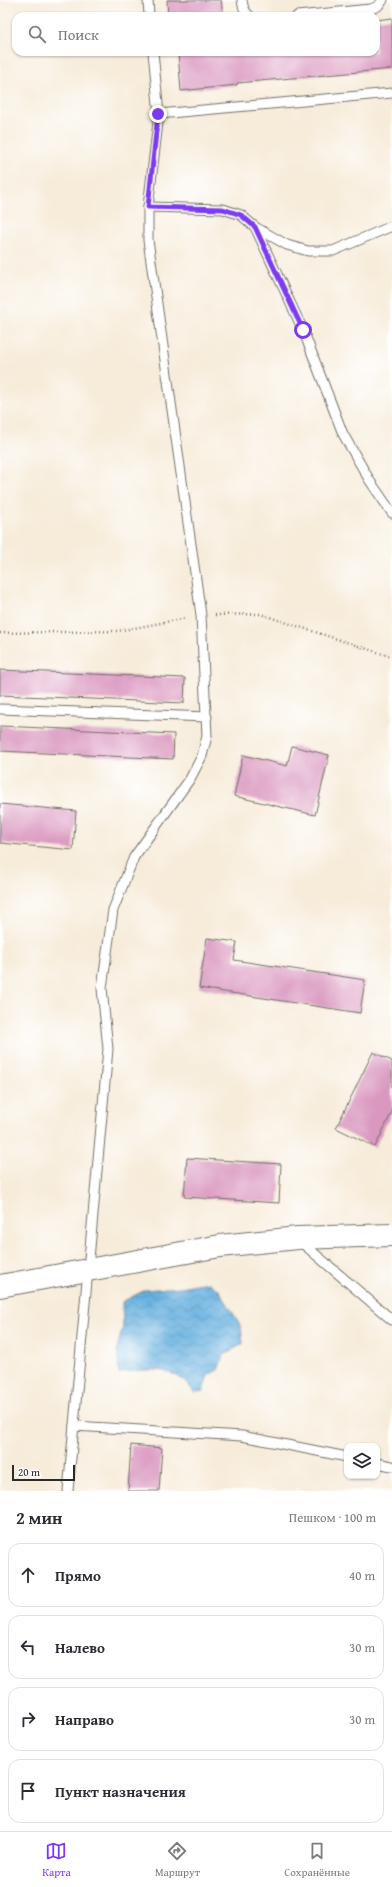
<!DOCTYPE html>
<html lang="ru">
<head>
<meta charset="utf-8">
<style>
	:root { --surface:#fff; --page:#f2f2f3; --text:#2b2b33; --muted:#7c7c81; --line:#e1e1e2; --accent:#7c3aed }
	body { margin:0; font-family:"Gentium Book Plus",serif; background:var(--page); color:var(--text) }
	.controls { position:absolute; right:12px; bottom:12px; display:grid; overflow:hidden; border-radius:8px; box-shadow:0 1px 3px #0004 }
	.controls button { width:36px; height:36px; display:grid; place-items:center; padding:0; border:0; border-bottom:1px solid var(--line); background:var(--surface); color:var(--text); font:20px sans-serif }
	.scale { position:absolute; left:12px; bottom:10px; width:63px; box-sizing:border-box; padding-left:4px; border:2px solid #2b2b2b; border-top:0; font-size:11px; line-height:14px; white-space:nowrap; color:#2b2b2b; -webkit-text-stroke:3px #fff; paint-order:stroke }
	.stop { position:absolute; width:12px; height:12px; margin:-9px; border:3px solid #7c3aed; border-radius:50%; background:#fff }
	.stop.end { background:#7c3aed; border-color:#fff; box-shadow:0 1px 4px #0008 }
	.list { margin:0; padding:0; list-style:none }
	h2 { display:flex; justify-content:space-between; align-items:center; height:52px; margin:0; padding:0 16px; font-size:17px }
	h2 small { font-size:13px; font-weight:400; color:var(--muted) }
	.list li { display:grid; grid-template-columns:26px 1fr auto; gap:12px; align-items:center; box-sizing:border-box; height:64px; margin:0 8px 8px; padding:0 8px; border:1px solid var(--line); border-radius:12px }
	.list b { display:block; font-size:15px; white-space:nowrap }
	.list em { font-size:13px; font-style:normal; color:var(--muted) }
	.icon { flex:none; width:22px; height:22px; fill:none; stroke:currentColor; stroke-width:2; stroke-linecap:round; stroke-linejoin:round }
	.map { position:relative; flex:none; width:392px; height:1491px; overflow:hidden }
	.search { position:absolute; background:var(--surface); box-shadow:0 1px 3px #0004; left:12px; right:12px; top:12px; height:44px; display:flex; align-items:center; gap:10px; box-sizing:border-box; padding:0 14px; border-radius:12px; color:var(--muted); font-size:15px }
	.sheet { height:340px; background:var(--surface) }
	nav { display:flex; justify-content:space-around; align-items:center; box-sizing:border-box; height:56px; border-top:1px solid var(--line); background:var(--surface); font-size:11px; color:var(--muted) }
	nav a { display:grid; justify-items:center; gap:2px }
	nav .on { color:var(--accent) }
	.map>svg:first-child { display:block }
	.water { fill:url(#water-waves); stroke:#4a6e86 }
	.building { fill:#da97bf }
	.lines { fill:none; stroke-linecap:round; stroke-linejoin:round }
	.service-casing { stroke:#726f68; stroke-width:11 }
	.tertiary-casing { stroke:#726f68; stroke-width:24 }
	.path { stroke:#726f68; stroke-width:2.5; stroke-dasharray:1 3; stroke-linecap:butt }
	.service { stroke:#fff; stroke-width:9 }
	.tertiary { stroke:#fff; stroke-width:22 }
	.route { stroke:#7c3aed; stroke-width:5 }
</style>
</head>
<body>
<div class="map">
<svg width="392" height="1491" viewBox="0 0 392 1491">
	<defs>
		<pattern id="water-waves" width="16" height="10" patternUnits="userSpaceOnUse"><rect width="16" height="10" fill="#68b1e0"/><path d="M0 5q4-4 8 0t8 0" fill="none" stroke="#5690b6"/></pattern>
	</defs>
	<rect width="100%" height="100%" fill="#fff"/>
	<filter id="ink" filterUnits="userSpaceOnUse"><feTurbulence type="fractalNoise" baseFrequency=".025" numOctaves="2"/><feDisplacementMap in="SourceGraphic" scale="8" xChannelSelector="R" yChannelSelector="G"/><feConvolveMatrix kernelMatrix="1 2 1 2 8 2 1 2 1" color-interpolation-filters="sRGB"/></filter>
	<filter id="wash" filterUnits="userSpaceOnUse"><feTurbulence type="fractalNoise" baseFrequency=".012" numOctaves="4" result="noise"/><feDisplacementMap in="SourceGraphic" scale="16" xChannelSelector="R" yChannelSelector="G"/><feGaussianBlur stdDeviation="0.9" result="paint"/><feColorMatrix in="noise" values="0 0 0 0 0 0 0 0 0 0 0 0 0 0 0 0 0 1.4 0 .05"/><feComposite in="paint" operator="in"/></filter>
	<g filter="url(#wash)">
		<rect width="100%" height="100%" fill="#f7ecda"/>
		<path class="water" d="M202,1283H209L219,1290L241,1326L243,1344L224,1354L218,1370L208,1375L203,1391L194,1392C174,1364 150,1369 119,1373L117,1348L123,1327L122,1302L145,1290L181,1287Z"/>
		<g id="blocks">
			<g class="building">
				<polygon points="167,0 221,0 223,16 168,16"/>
				<polygon points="392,18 392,69 237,83 237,85 181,91 178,52 376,52 376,20"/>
				<polygon points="0,670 185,678 184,703 0,695"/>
				<polygon points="0,726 174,734 173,759 0,751"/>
				<polygon points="292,746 329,755 315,815 234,796 243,755 287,766"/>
				<polygon points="0,804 76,811 73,850 0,843"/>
				<polygon points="207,938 237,942 234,960 365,980 360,1013 199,988"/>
				<polygon points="373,1052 392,1061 392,1112 375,1147 336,1128"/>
				<polygon points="187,1158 281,1164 279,1203 184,1197"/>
				<polygon points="131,1445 162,1448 159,1491 128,1491"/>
			</g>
		</g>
	</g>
	<g filter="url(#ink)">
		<use href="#blocks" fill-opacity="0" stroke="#726f68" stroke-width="1"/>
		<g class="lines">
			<defs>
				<g id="service">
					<polyline points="148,0 149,16"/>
					<path d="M242,0C243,7 244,12 250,16"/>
					<polyline points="297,16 371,9 378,6 383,0"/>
					<polyline points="153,52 159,114 392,93"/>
					<polyline points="148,207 223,209 241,215 255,227 303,330 343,434 370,481 392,513"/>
					<polyline points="255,227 287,245 308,251 333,251 392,226"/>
					<polyline points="0,709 207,717"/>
					<polyline points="300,1241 392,1320"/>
					<polyline points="74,1426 242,1436 347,1457"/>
					<polyline points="377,1463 392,1466"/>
					<polyline points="68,1491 108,1049 102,988 113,910 134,857 190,779 202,756 207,736 201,615 148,240 148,207 159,114"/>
				</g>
				<polyline id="tertiary" points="0,1286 220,1246 298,1238 392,1235"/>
			</defs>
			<use href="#service" class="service-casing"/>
			<use href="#tertiary" class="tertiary-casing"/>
			<g class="path">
				<polyline points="215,615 260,614 392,657"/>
				<polyline points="0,633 118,631 187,618"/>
			</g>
			<use href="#service" class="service"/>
			<use href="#tertiary" class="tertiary"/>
		</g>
	</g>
	<g class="lines" filter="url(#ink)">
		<polyline class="route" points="158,114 148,207 223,209 241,215 255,227 303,330"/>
	</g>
</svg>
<div class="controls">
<button><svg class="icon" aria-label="layers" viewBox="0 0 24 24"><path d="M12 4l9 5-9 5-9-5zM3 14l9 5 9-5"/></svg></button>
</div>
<div class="scale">20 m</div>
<div class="stop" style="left:303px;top:330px"></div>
<div class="stop end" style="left:158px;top:114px"></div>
<div class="search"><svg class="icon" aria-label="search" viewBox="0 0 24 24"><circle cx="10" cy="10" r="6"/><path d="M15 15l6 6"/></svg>Поиск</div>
</div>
<section class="sheet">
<h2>2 мин<small>Пешком · 100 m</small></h2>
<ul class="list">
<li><svg class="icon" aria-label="ahead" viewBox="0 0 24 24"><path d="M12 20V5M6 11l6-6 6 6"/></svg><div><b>Прямо</b></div><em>40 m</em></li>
<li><svg class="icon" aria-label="left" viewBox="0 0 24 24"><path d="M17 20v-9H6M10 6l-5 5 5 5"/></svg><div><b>Налево</b></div><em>30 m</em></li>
<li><svg class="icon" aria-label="right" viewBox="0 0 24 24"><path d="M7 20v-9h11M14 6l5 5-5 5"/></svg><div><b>Направо</b></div><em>30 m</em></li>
<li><svg class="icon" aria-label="arrive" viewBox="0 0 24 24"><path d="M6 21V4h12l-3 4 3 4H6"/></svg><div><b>Пункт назначения</b></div></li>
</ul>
</section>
<nav>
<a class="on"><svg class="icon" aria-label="map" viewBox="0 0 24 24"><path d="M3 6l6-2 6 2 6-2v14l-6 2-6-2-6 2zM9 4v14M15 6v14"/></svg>Карта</a>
<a><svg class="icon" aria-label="directions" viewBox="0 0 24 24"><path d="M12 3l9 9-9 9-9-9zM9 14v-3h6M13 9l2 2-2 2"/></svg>Маршрут</a>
<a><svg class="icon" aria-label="saved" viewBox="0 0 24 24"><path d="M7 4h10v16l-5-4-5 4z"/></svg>Сохранённые</a>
</nav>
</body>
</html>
